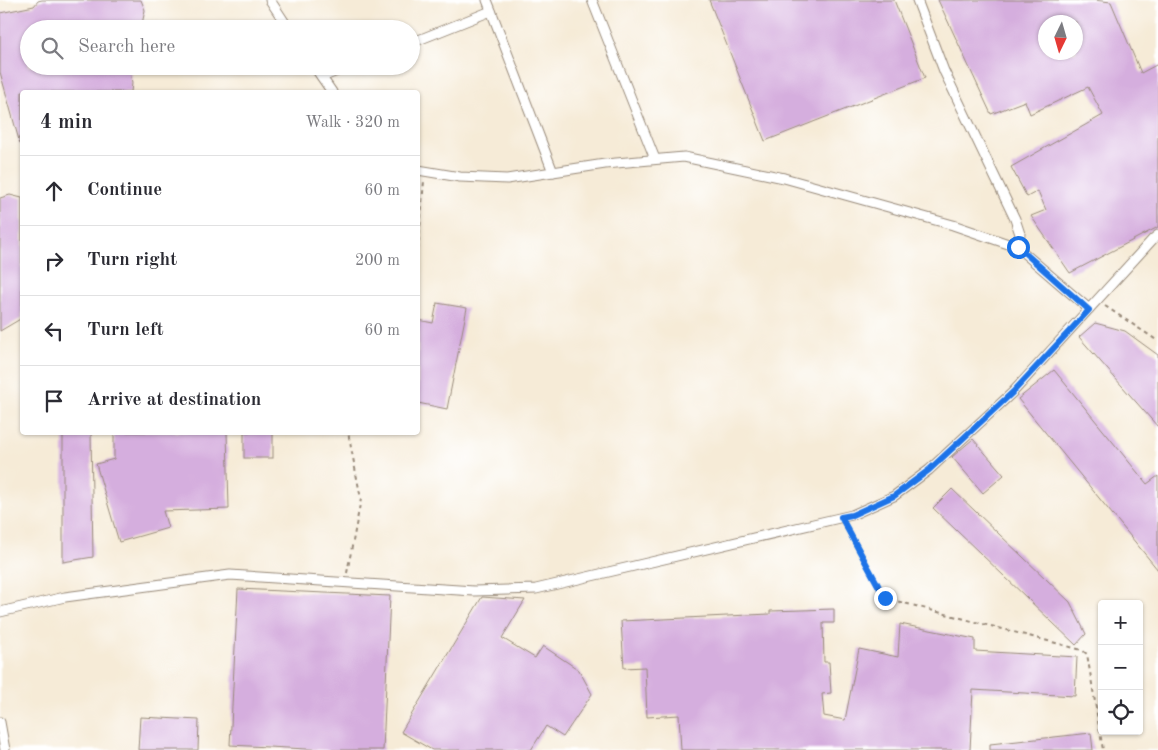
<!DOCTYPE html>
<html lang="en">
<head>
<meta charset="utf-8">
<style>
	:root { --surface:#fff; --page:#f2f2f3; --text:#2b2b33; --muted:#7c7c81; --line:#e1e1e2 }
	body { margin:0; font-family:"Old Standard TT",serif; background:var(--page); color:var(--text) }
	.controls { position:absolute; right:15px; bottom:15px; display:grid; overflow:hidden; border-radius:5px; box-shadow:0 1px 4px #0004 }
	.controls button { width:45px; height:45px; display:grid; place-items:center; padding:0; border:0; border-bottom:1px solid var(--line); background:var(--surface); color:var(--text); font:25px sans-serif }
	.compass { position:absolute; left:1038px; top:15px; width:45px; height:45px; border-radius:50%; background:var(--surface); box-shadow:0 1px 4px #0004; rotate:185deg }
	.stop { position:absolute; width:15px; height:15px; margin:-11px; border:4px solid #1a73e8; border-radius:50%; background:#fff }
	.stop.end { background:#1a73e8; border-color:#fff; box-shadow:0 1px 5px #0008 }
	.list { margin:0; padding:0; list-style:none }
	h2 { display:flex; justify-content:space-between; align-items:center; height:65px; margin:0; padding:0 20px; font-size:21px }
	h2 small { font-size:16px; font-weight:400; color:var(--muted) }
	.list li { display:grid; grid-template-columns:32px 1fr auto; gap:15px; align-items:center; box-sizing:border-box; height:70px; padding:0 20px; border-top:1px solid var(--line) }
	.list b { display:block; font-size:19px; white-space:nowrap }
	.list em { font-size:16px; font-style:normal; color:var(--muted) }
	.icon { flex:none; width:28px; height:28px; fill:none; stroke:currentColor; stroke-width:2; stroke-linecap:round; stroke-linejoin:round }
	.map { position:relative; flex:none; width:1158px; height:750px; overflow:hidden }
	.search { position:absolute; background:var(--surface); box-shadow:0 1px 4px #0004; left:20px; top:20px; width:400px; height:55px; display:flex; align-items:center; gap:12px; box-sizing:border-box; padding:0 18px; border-radius:28px; color:var(--muted); font-size:19px }
	.panel { position:absolute; background:var(--surface); box-shadow:0 1px 4px #0004; left:20px; top:90px; width:400px; height:345px; border-radius:5px }
	.map>svg:first-child { display:block }
	.building { fill:#d5aede; fill-rule:evenodd }
	.lines { fill:none; stroke-linecap:round; stroke-linejoin:round }
	.minor-casing { stroke:#988a7a; stroke-width:11 }
	.path { stroke:#988a7a; stroke-width:2; stroke-dasharray:4 4; stroke-linecap:butt }
	.minor { stroke:#fff; stroke-width:9 }
	.route { stroke:#1a73e8; stroke-width:6 }
</style>
</head>
<body>
<div class="map">
<svg width="1158" height="750" viewBox="0 0 1158 750">
	<rect width="100%" height="100%" fill="#fff"/>
	<filter id="ink" filterUnits="userSpaceOnUse"><feTurbulence type="fractalNoise" baseFrequency=".02" numOctaves="2"/><feDisplacementMap in="SourceGraphic" scale="10" xChannelSelector="R" yChannelSelector="G"/><feConvolveMatrix kernelMatrix="1 2 1 2 8 2 1 2 1" color-interpolation-filters="sRGB"/></filter>
	<filter id="wash" filterUnits="userSpaceOnUse"><feTurbulence type="fractalNoise" baseFrequency=".0096" numOctaves="4" result="noise"/><feDisplacementMap in="SourceGraphic" scale="20" xChannelSelector="R" yChannelSelector="G"/><feGaussianBlur stdDeviation="1.12" result="paint"/><feColorMatrix in="noise" values="0 0 0 0 0 0 0 0 0 0 0 0 0 0 0 0 0 1.4 0 .05"/><feComposite in="paint" operator="in"/></filter>
	<g filter="url(#wash)">
		<rect width="100%" height="100%" fill="#f6ebd7"/>
		<g id="blocks">
			<g class="building">
				<polygon points="42,0 141,0 145,10 141,29 29,29 29,66 129,66 132,83 131,92 22,92 22,144 20,144 0,72 0,13 34,6 38,1"/>
				<polygon points="709,0 894,0 925,78 765,141"/>
				<path d="M938,0H1094L1111,2L1141,73L1158,64V227L1070,273L1031,216L1046,210L1038,191L1027,197L1011,167L1103,115L1088,87L1030,114L1025,101L991,114ZM1046,22H1076V52H1046Z"/>
				<polygon points="10,195 22,198 22,318 0,331 0,198"/>
				<polygon points="437,303 467,308 447,409 418,403 418,320 433,323"/>
				<polygon points="1095,323 1125,331 1158,355 1158,427 1079,337"/>
				<polygon points="1054,370 1147,484 1158,476 1158,570 1018,399"/>
				<polygon points="63,432 91,432 93,557 63,562"/>
				<polygon points="114,432 227,432 229,509 163,511 168,528 119,542 96,464 114,459"/>
				<rect x="244" y="432" width="29" height="26"/>
				<polygon points="973,439 1004,475 983,493 952,457"/>
				<polygon points="952,489 1070,602 1086,634 1076,645 933,508"/>
				<polygon points="238,589 390,596 383,750 326,750 230,745"/>
				<polygon points="482,597 525,600 502,638 535,658 543,646 579,670 592,694 563,737 546,726 531,750 432,750 401,732"/>
				<polygon points="834,609 834,623 823,623 824,662 829,662 831,693 822,694 824,716 845,720 859,649 898,657 900,624 975,639 975,651 1077,657 1075,696 973,690 970,750 681,750 679,715 647,717 645,667 624,668 621,621 770,614 770,611"/>
				<polygon points="140,717 199,720 198,750 138,750"/>
				<polygon points="1091,733 1093,750 990,750 990,744"/>
			</g>
		</g>
	</g>
	<g filter="url(#ink)">
		<use href="#blocks" fill-opacity="0" stroke="#988a7a" stroke-width="1"/>
		<g class="lines">
			<defs>
				<g id="minor">
					<polyline points="270,0 289,29"/>
					<polyline points="487,0 553,172"/>
					<polyline points="592,0 655,159"/>
					<polyline points="917,0 944,71 1015,219 1020,234 1017,247"/>
					<polyline points="411,43 491,11"/>
					<polyline points="314,66 332,92"/>
					<polyline points="322,77 350,66"/>
					<polyline points="418,170 460,177 507,179 605,164 684,157 784,178 953,225 1017,247 1089,309"/>
					<polyline points="0,612 65,597 230,575 474,591 536,589 852,515 894,496 929,470 1013,392 1153,239 1158,235"/>
					<polyline points="0,722 5,750"/>
				</g>
			</defs>
			<use href="#minor" class="minor-casing"/>
			<g class="path">
				<polyline points="418,250 424,181"/>
				<polyline points="1105,306 1158,341"/>
				<polyline points="845,526 885,598 1082,650 1087,654 1103,750"/>
				<polyline points="347,573 361,499 348,432"/>
			</g>
			<use href="#minor" class="minor"/>
		</g>
	</g>
	<g class="lines" filter="url(#ink)">
		<polyline class="route" points="885,598 841,517 852,515 894,496 929,470 1013,392 1089,310 1018,247"/>
	</g>
</svg>
<div class="controls">
<button>+</button>
<button>−</button>
<button><svg class="icon" aria-label="locate" viewBox="0 0 24 24"><circle cx="12" cy="12" r="6"/><path d="M12 2v4M12 18v4M2 12h4M18 12h4"/></svg></button>
</div>
<svg class="compass" viewBox="-18 -18 36 36"><path d="M0-13l5 13h-10z" fill="#e53935"/><path d="M0 13l5-13h-10z" fill="#7c7c81"/></svg>
<div class="stop" style="left:1018px;top:247px"></div>
<div class="stop end" style="left:885px;top:598px"></div>
<div class="search"><svg class="icon" aria-label="search" viewBox="0 0 24 24"><circle cx="10" cy="10" r="6"/><path d="M15 15l6 6"/></svg>Search here</div>
<section class="panel">
<h2>4 min<small>Walk · 320 m</small></h2>
<ul class="list">
<li><svg class="icon" aria-label="ahead" viewBox="0 0 24 24"><path d="M12 20V5M6 11l6-6 6 6"/></svg><div><b>Continue</b></div><em>60 m</em></li>
<li><svg class="icon" aria-label="right" viewBox="0 0 24 24"><path d="M7 20v-9h11M14 6l5 5-5 5"/></svg><div><b>Turn right</b></div><em>200 m</em></li>
<li><svg class="icon" aria-label="left" viewBox="0 0 24 24"><path d="M17 20v-9H6M10 6l-5 5 5 5"/></svg><div><b>Turn left</b></div><em>60 m</em></li>
<li><svg class="icon" aria-label="arrive" viewBox="0 0 24 24"><path d="M6 21V4h12l-3 4 3 4H6"/></svg><div><b>Arrive at destination</b></div></li>
</ul>
</section>
</div>
</body>
</html>
